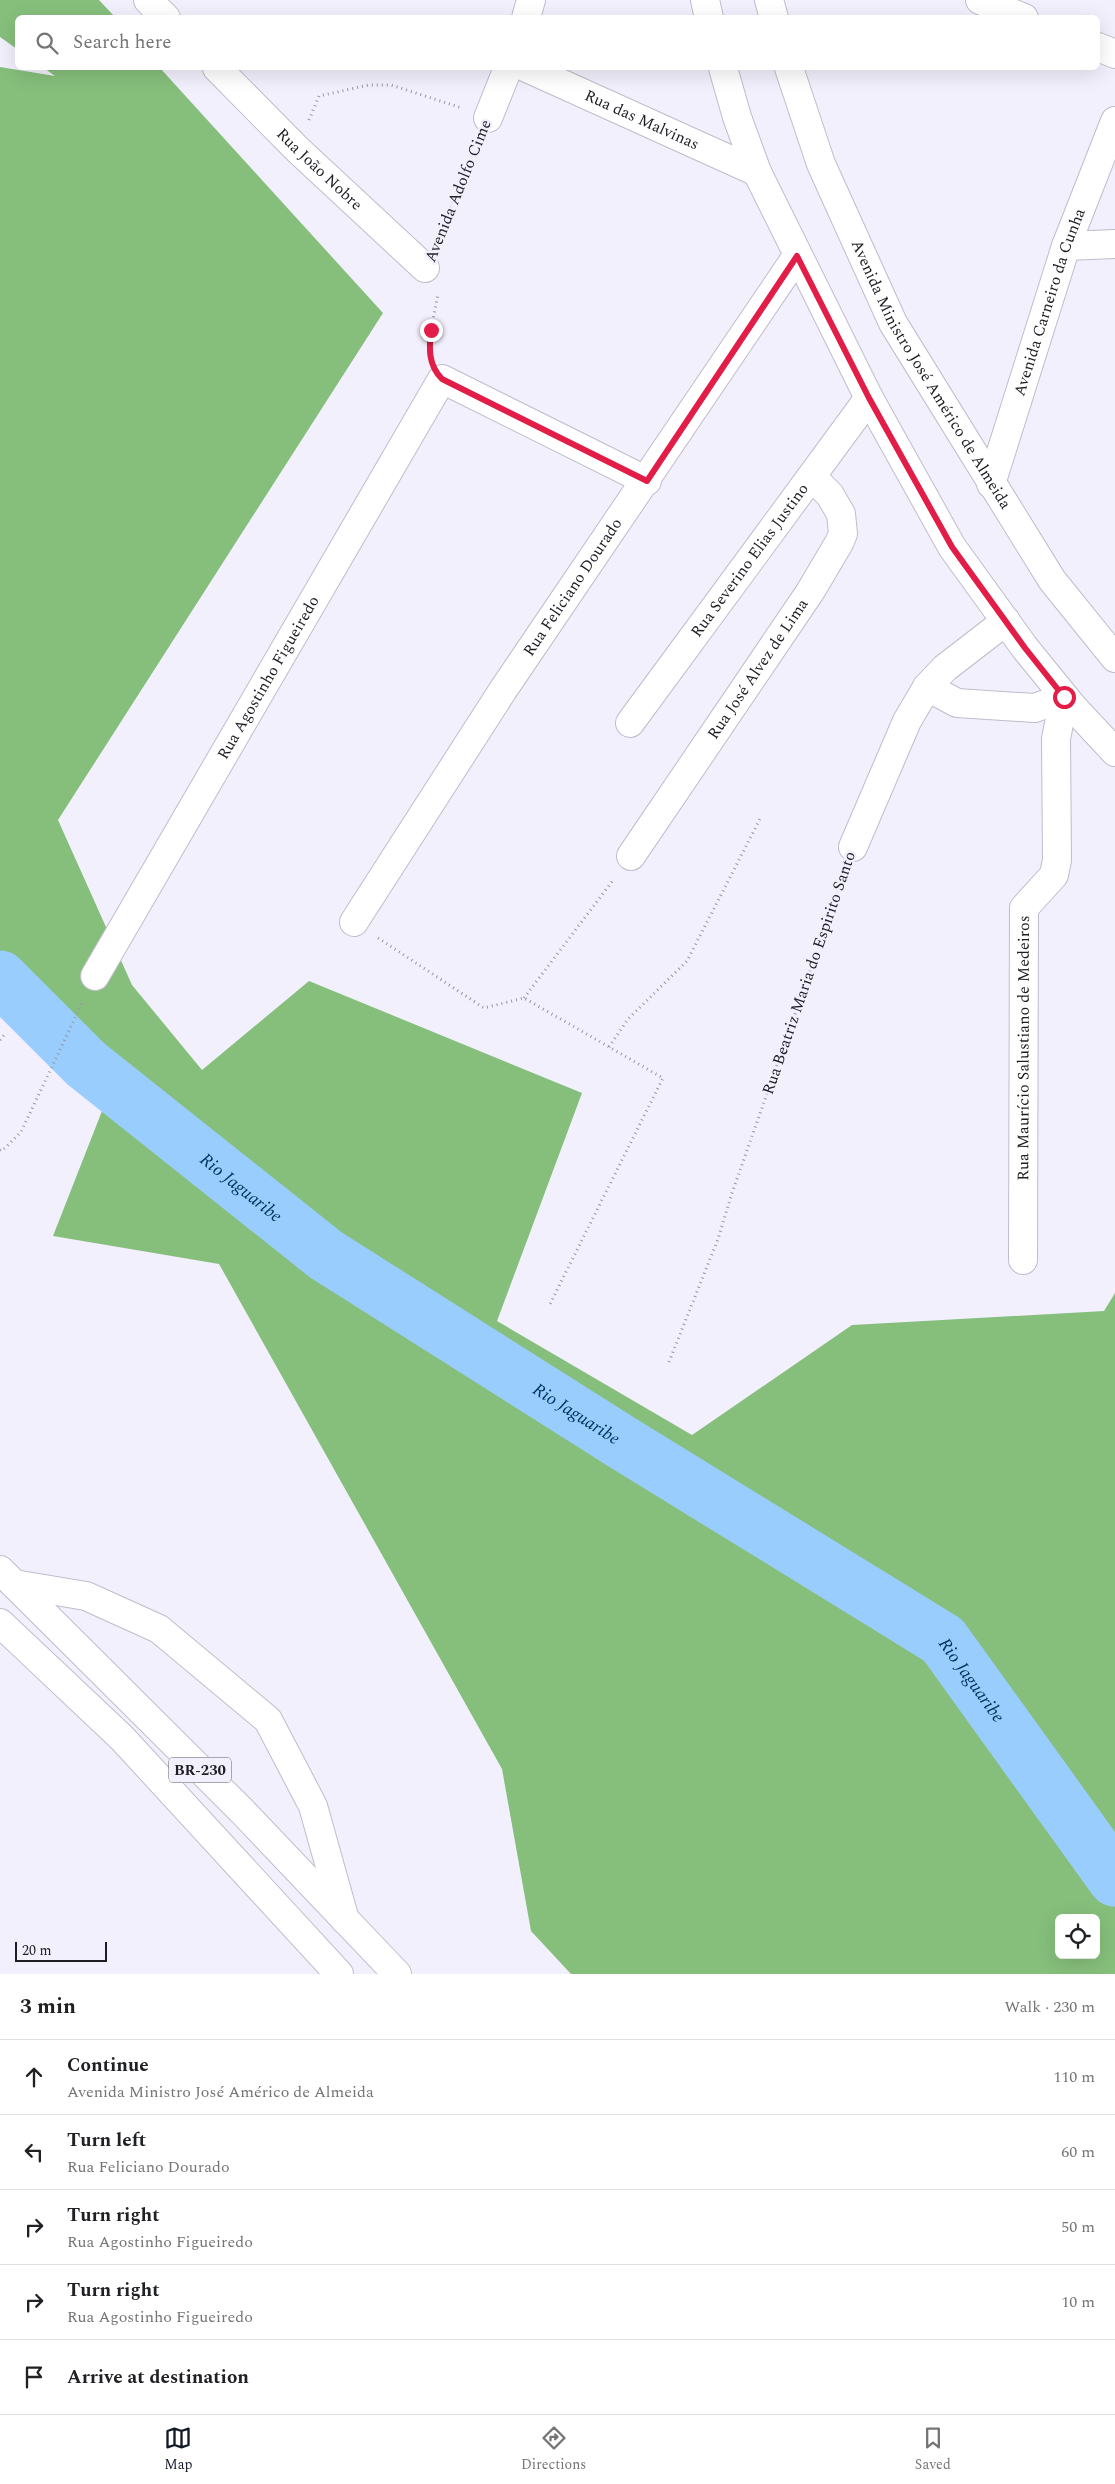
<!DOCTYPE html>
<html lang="en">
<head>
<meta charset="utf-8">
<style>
	:root { --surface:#fff; --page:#f6f6f6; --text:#202124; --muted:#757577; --line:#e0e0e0; --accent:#111827 }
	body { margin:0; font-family:Spectral,serif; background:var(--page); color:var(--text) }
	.controls { position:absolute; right:15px; bottom:15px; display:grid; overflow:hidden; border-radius:8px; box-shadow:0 5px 20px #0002 }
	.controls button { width:45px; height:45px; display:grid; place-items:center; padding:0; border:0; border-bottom:1px solid var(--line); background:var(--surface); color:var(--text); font:25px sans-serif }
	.scale { position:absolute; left:15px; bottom:12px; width:92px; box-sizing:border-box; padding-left:5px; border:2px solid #1f1d23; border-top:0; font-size:14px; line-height:18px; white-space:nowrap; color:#1f1d23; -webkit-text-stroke:4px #f3f0fd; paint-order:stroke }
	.stop { position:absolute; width:15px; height:15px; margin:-11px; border:4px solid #e11d48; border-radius:50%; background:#fff }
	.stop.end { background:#e11d48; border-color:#fff; box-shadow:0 1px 5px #0008 }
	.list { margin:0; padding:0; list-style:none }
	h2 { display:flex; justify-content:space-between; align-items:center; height:65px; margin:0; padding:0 20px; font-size:21px }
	h2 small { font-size:16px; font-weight:400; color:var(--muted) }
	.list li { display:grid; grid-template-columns:32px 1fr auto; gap:15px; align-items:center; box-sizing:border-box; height:75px; padding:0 20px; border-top:1px solid var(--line) }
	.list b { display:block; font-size:19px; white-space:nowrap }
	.list p { margin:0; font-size:16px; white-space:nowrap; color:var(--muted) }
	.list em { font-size:16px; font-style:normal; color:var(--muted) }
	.icon { flex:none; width:28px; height:28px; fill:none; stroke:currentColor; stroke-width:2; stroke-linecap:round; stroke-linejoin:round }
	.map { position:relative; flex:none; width:1115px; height:1974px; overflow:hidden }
	.search { position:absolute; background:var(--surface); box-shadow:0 5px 20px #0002; left:15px; right:15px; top:15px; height:55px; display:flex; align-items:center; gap:12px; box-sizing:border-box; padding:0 18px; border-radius:8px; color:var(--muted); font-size:19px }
	.sheet { height:440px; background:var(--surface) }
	nav { display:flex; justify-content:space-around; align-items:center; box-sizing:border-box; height:70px; border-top:1px solid var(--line); background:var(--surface); font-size:14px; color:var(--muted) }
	nav a { display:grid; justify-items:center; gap:2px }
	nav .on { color:var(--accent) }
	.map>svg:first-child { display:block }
	.forest { fill:#86bf7c; fill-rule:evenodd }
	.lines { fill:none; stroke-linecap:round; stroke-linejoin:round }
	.river { stroke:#98cdfe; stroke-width:55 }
	.minor-casing { stroke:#c0bccb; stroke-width:30 }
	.major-casing { stroke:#c0bccb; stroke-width:30 }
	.highway-casing { stroke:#c0bccb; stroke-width:30 }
	.path { stroke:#9997a1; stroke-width:3; stroke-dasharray:1 4; stroke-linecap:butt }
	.minor { stroke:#fff; stroke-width:28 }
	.major { stroke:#fff; stroke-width:28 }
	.highway { stroke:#fff; stroke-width:28 }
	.route { stroke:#e11d48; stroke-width:6 }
	.labels { text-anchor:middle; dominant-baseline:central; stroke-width:5; stroke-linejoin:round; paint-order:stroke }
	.shield { fill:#f3f0fd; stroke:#5f5c64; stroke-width:1 }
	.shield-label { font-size:15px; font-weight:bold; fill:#1f1d23 }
	.street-label { font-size:16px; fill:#1f1d23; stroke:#f3f0fd }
	.water-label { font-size:18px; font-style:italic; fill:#003258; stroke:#f3f0fd }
</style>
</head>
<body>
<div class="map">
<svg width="1115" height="1974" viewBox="0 0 1115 1974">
	<rect width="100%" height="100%" fill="#f3f0fd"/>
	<g class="forest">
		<polygon points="0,0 99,0 115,17 18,18 17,49 0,37"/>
		<path d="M0,67L55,76L44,68H160L383,313L58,820L132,985L202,1070L309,981L582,1093L497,1321L692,1435L852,1325L1104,1311L1115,1293V1974H571L531,1931L502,1769L219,1264L53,1236L111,1088L0,1002ZM1059,1918H1096V1955H1059Z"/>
	</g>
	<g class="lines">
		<path class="river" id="s1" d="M0,978L86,1064L326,1255L623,1443L943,1640L1115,1879"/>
		<defs>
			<g id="minor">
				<polyline points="148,0 166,18"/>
				<polyline points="980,0 1024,18"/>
				<polyline points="526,18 531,0"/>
				<polyline points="1098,47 1115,54"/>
				<path id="s2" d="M217,68L297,149L425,268"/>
				<path id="s3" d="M527,68L757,172"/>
				<polyline points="488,118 508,68"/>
				<polyline points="1066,246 1115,244"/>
				<path id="s4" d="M991,484L1066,246L1115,121"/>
				<polyline points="927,687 957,703 1035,708 1064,697"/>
				<path id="s5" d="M630,723L869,398"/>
				<polyline points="853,847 907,721 927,687 945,668 1006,621"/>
				<path id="s6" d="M631,856L810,592L839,543L843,534L841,514L830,495L812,477"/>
				<path id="s7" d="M354,922L503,690L797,256"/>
				<path id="s8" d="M95,976L442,379L647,481"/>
				<path id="s9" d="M1023,1260L1024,908L1054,875L1057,860L1056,739L1064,697"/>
				<polyline points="14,1584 86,1596 159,1629 268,1720 313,1806 345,1920"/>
			</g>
			<g id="major">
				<polyline points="705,0 709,18"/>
				<polyline points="769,0 774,18"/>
				<polyline points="723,68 737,117 757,172 869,398 952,547 1025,648 1073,707 1115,752"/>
				<path id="s10" d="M789,68L821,164L893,323L1052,580L1115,658"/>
			</g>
			<g id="highway">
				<polyline points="0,1570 242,1811 397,1974"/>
				<polyline points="0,1623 122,1738 339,1974"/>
			</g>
		</defs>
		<use href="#minor" class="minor-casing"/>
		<use href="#major" class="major-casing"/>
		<use href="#highway" class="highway-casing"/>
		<g class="path">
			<polyline points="309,120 319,96 369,85 391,85 462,108"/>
			<polyline points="437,240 477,144"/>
			<polyline points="430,352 431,330 438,294"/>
			<polyline points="378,938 484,1008 524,998 663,1078 549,1306"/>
			<polyline points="524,998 614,879"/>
			<polyline points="0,1040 5,1034"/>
			<polyline points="609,1047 628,1019 687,961 760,819"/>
			<polyline points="0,1150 2,1151 21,1132 83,1001"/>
			<polyline points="669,1362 718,1239 732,1193 844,875"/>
		</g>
		<use href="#minor" class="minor"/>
		<use href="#major" class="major"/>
		<use href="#highway" class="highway"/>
	</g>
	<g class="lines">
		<path class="route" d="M431,330C429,348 428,365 442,379L647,481L797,256L869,398L952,547L1025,648L1064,697"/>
	</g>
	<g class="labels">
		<rect class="shield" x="169" y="1757.5" width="62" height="25" rx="4"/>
		<g class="shield-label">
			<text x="200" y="1770">BR-230</text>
		</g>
		<g class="street-label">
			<text stroke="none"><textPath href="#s3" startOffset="126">Rua das Malvinas</textPath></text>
			<text stroke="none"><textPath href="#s2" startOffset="144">Rua João Nobre</textPath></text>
			<text transform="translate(458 191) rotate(-68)">Avenida Adolfo Cime</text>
			<text stroke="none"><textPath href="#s4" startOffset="191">Avenida Carneiro da Cunha</textPath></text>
			<text stroke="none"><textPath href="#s10" startOffset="339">Avenida Ministro José Américo de Almeida</textPath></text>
			<text stroke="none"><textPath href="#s5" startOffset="202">Rua Severino Elias Justino</textPath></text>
			<text stroke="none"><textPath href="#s7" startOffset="400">Rua Feliciano Dourado</textPath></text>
			<text stroke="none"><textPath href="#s6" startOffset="226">Rua José Alvez de Lima</textPath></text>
			<text stroke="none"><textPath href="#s8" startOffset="345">Rua Agostinho Figueiredo</textPath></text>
			<text transform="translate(809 973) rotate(-71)">Rua Beatriz Maria do Espirito Santo</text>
			<text stroke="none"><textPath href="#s9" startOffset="212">Rua Maurício Salustiano de Medeiros</textPath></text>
		</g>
		<g class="water-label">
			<text stroke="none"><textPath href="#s1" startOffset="320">Rio Jaguaribe</textPath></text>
			<text stroke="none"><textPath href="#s1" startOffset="725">Rio Jaguaribe</textPath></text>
			<text stroke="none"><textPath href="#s1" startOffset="1205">Rio Jaguaribe</textPath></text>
		</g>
	</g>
</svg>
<div class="controls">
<button><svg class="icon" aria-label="locate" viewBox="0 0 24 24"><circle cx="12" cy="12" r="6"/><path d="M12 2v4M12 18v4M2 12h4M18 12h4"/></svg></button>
</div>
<div class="scale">20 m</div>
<div class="stop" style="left:1064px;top:697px"></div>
<div class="stop end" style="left:431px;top:330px"></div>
<div class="search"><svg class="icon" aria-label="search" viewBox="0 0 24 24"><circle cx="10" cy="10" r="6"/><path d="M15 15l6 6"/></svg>Search here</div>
</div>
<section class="sheet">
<h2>3 min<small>Walk · 230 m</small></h2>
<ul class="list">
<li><svg class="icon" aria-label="ahead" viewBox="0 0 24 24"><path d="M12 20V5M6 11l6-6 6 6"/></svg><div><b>Continue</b><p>Avenida Ministro José Américo de Almeida</p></div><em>110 m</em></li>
<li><svg class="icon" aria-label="left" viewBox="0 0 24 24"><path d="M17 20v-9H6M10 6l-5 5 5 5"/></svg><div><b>Turn left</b><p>Rua Feliciano Dourado</p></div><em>60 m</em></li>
<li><svg class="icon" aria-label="right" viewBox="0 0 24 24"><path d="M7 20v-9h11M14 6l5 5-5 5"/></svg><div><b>Turn right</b><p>Rua Agostinho Figueiredo</p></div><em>50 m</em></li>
<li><svg class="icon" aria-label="right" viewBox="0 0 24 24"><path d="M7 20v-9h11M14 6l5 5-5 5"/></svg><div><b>Turn right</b><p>Rua Agostinho Figueiredo</p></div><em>10 m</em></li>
<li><svg class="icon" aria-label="arrive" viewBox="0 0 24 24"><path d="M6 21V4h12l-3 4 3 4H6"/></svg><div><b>Arrive at destination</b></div></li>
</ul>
</section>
<nav>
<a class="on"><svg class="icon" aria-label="map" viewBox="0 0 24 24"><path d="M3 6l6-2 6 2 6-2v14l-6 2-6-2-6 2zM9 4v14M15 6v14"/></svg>Map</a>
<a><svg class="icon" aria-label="directions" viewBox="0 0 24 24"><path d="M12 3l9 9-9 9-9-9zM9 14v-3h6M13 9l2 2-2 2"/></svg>Directions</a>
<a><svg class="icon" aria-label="saved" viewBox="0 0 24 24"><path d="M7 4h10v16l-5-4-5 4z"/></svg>Saved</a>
</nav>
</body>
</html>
